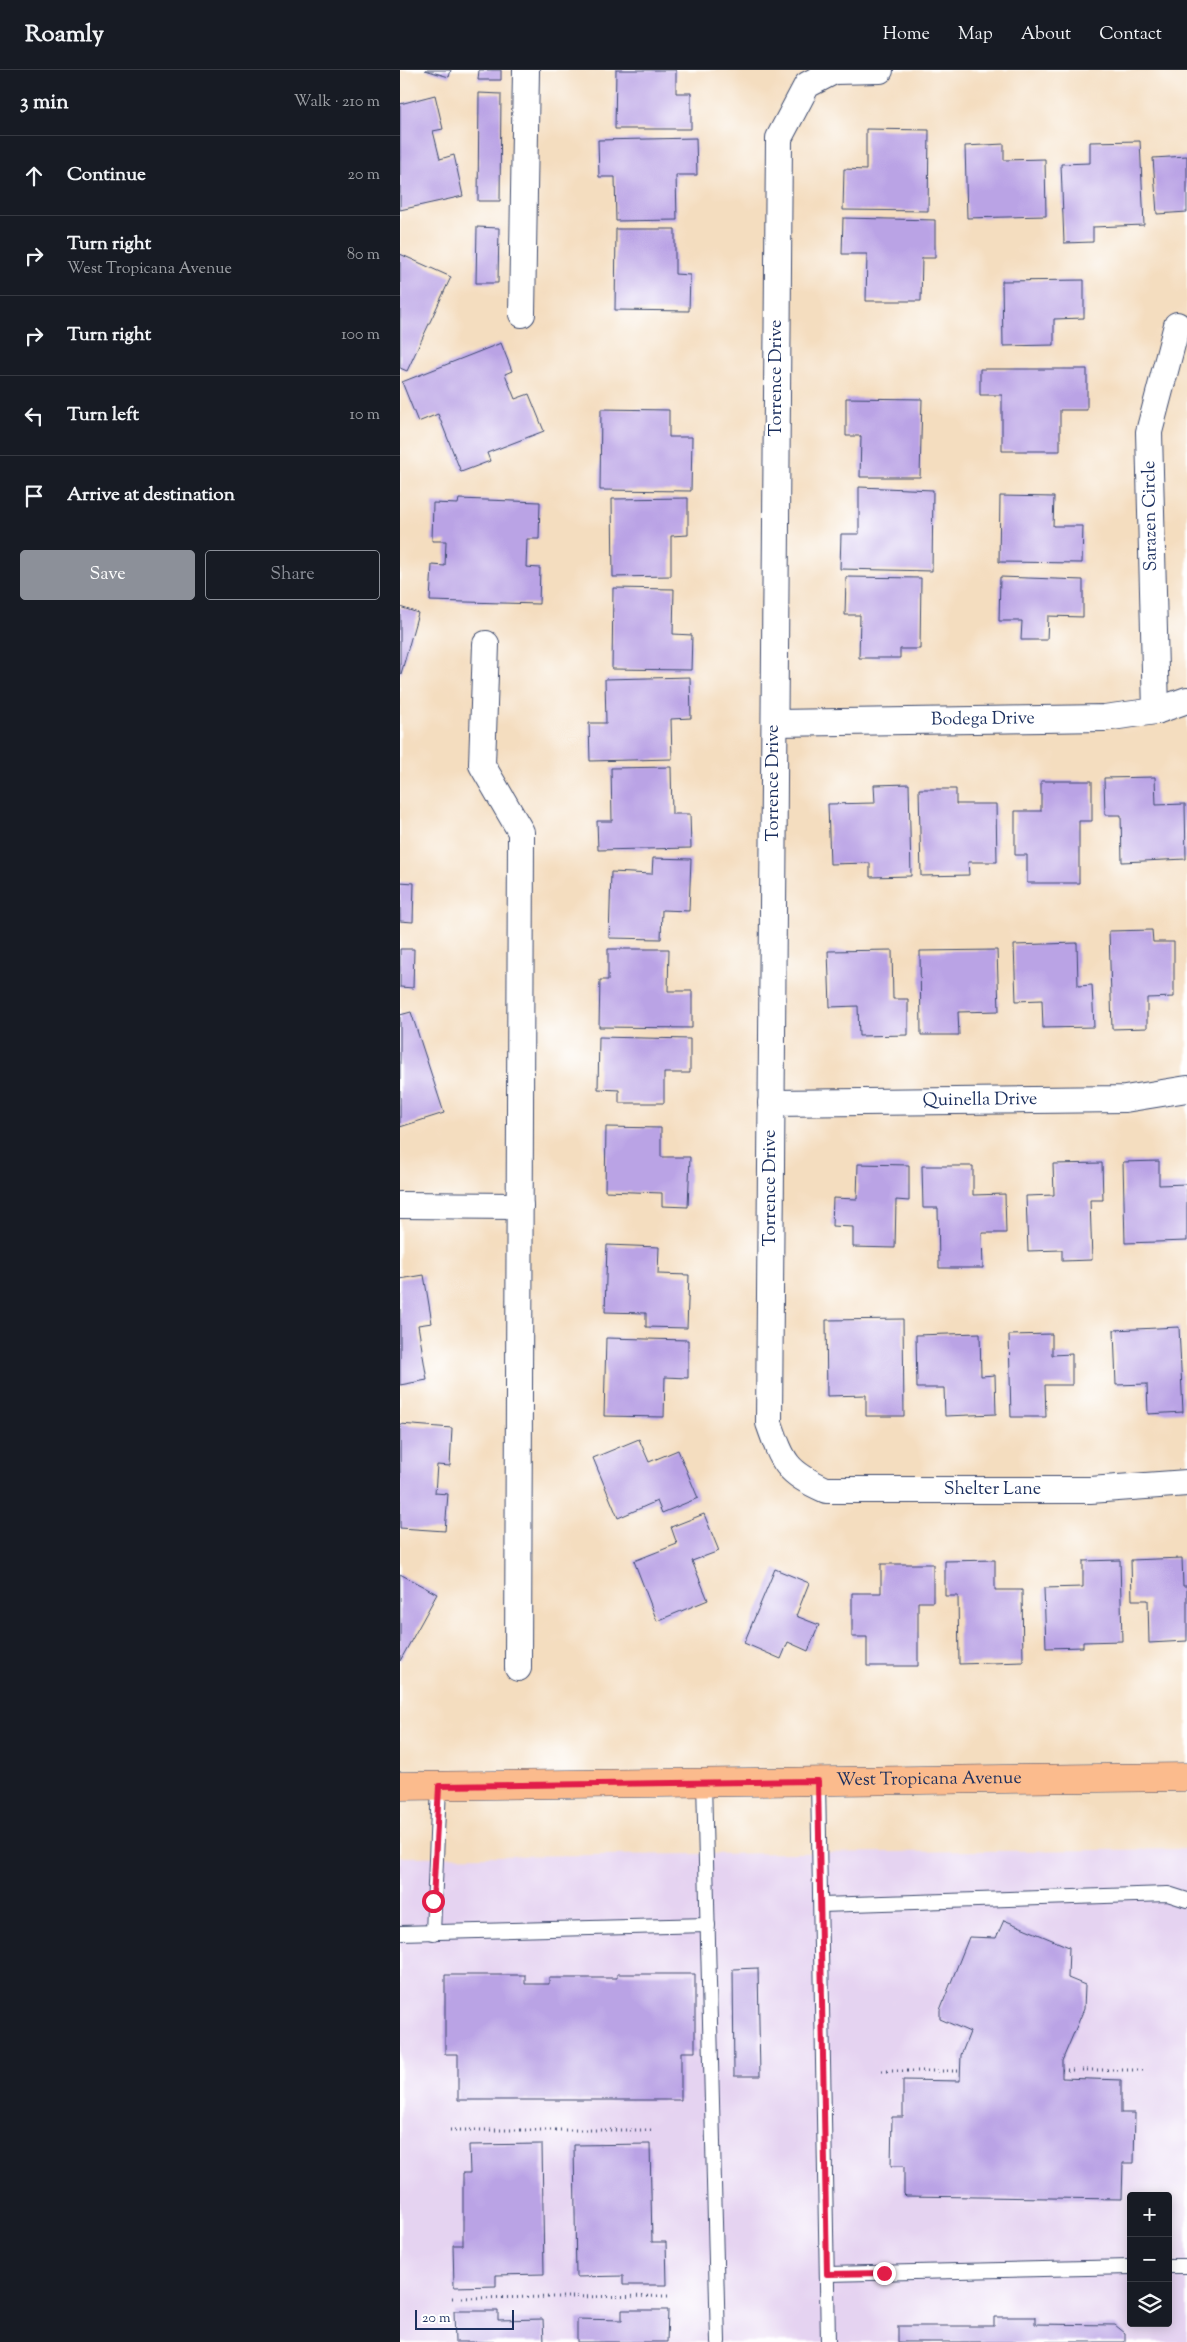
<!DOCTYPE html>
<html lang="en">
<head>
<meta charset="utf-8">
<style>
	:root { --surface:#171b24; --page:#242831; --text:#f1f3f6; --muted:#9ea1a6; --line:#363941; --accent:#8c9099 }
	body { margin:0; font-family:"Sorts Mill Goudy",serif; background:var(--page); color:var(--text) }
	.controls { position:absolute; right:15px; bottom:15px; display:grid; overflow:hidden; border-radius:5px; box-shadow:0 2px 12px #0003 }
	.controls button { width:45px; height:45px; display:grid; place-items:center; padding:0; border:0; border-bottom:1px solid var(--line); background:var(--surface); color:var(--text); font:25px sans-serif }
	.scale { position:absolute; left:15px; bottom:12px; width:99px; box-sizing:border-box; padding-left:5px; border:2px solid #1b2f5e; border-top:0; font-size:14px; line-height:18px; white-space:nowrap; color:#1b2f5e; -webkit-text-stroke:4px #fff; paint-order:stroke }
	.stop { position:absolute; width:15px; height:15px; margin:-11px; border:4px solid #e11d48; border-radius:50%; background:#fff }
	.stop.end { background:#e11d48; border-color:#fff; box-shadow:0 1px 5px #0008 }
	.list { margin:0; padding:0; list-style:none }
	h2 { display:flex; justify-content:space-between; align-items:center; height:65px; margin:0; padding:0 20px; font-size:21px }
	h2 small { font-size:16px; font-weight:400; color:var(--muted) }
	.list li { display:grid; grid-template-columns:32px 1fr auto; gap:15px; align-items:center; box-sizing:border-box; height:80px; padding:0 20px; border-top:1px solid var(--line) }
	.list b { display:block; font-size:19px; white-space:nowrap }
	.list p { margin:0; font-size:16px; white-space:nowrap; color:var(--muted) }
	.list em { font-size:16px; font-style:normal; color:var(--muted) }
	.actions { display:flex; gap:10px; padding:15px 20px }
	.actions a { flex:1; padding:11px 0; border:1px solid var(--accent); border-radius:5px; text-align:center; font-size:18px; color:var(--accent) }
	.actions .main { background:var(--accent); color:#fff }
	.icon { flex:none; width:28px; height:28px; fill:none; stroke:currentColor; stroke-width:2; stroke-linecap:round; stroke-linejoin:round }
	.map { position:relative; flex:none; width:787px; height:2272px; overflow:hidden }
	header { display:flex; align-items:center; gap:30px; box-sizing:border-box; height:70px; padding:0 25px; background:var(--surface); border-bottom:1px solid var(--line) }
	header strong { font-size:24px }
	nav { display:flex; gap:28px; margin-inline-start:auto; font-size:18px }
	main { display:flex }
	aside { flex:1; background:var(--surface) }
	.map>svg:first-child { display:block }
	.built { fill:#e5d3f1; fill-rule:evenodd }
	.building { fill:#baa3e5 }
	.lines { fill:none; stroke-linecap:round; stroke-linejoin:round }
	.service-casing { stroke:#3c496d; stroke-width:16 }
	.minor-casing { stroke:#3c496d; stroke-width:28 }
	.primary-casing { stroke:#3c496d; stroke-width:29 }
	.path { stroke:#3c496d; stroke-width:3; stroke-dasharray:1 4; stroke-linecap:butt }
	.service { stroke:#fff; stroke-width:14 }
	.minor { stroke:#fff; stroke-width:26 }
	.primary { stroke:#fbbb8d; stroke-width:28 }
	.route { stroke:#e11d48; stroke-width:6 }
	.labels { text-anchor:middle; dominant-baseline:central; stroke-width:5; stroke-linejoin:round; paint-order:stroke }
	.street-label { font-size:18px; fill:#1b2f5e; stroke:#fff }
</style>
</head>
<body>
<header>
<strong>Roamly</strong>
<nav><a>Home</a><a>Map</a><a>About</a><a>Contact</a></nav>
</header>
<main>
<aside>
<h2>3 min<small>Walk · 210 m</small></h2>
<ul class="list">
<li><svg class="icon" aria-label="ahead" viewBox="0 0 24 24"><path d="M12 20V5M6 11l6-6 6 6"/></svg><div><b>Continue</b></div><em>20 m</em></li>
<li><svg class="icon" aria-label="right" viewBox="0 0 24 24"><path d="M7 20v-9h11M14 6l5 5-5 5"/></svg><div><b>Turn right</b><p>West Tropicana Avenue</p></div><em>80 m</em></li>
<li><svg class="icon" aria-label="right" viewBox="0 0 24 24"><path d="M7 20v-9h11M14 6l5 5-5 5"/></svg><div><b>Turn right</b></div><em>100 m</em></li>
<li><svg class="icon" aria-label="left" viewBox="0 0 24 24"><path d="M17 20v-9H6M10 6l-5 5 5 5"/></svg><div><b>Turn left</b></div><em>10 m</em></li>
<li><svg class="icon" aria-label="arrive" viewBox="0 0 24 24"><path d="M6 21V4h12l-3 4 3 4H6"/></svg><div><b>Arrive at destination</b></div></li>
</ul>
<div class="actions"><a class="main">Save</a><a>Share</a></div>
</aside>
<div class="map">
<svg width="787" height="2272" viewBox="0 0 787 2272">
	<rect width="100%" height="100%" fill="#fff"/>
	<filter id="ink" filterUnits="userSpaceOnUse"><feTurbulence type="fractalNoise" baseFrequency=".02" numOctaves="2"/><feDisplacementMap in="SourceGraphic" scale="10" xChannelSelector="R" yChannelSelector="G"/><feConvolveMatrix kernelMatrix="1 2 1 2 8 2 1 2 1" color-interpolation-filters="sRGB"/></filter>
	<filter id="wash" filterUnits="userSpaceOnUse"><feTurbulence type="fractalNoise" baseFrequency=".0096" numOctaves="4" result="noise"/><feDisplacementMap in="SourceGraphic" scale="20" xChannelSelector="R" yChannelSelector="G"/><feGaussianBlur stdDeviation="1.12" result="paint"/><feColorMatrix in="noise" values="0 0 0 0 0 0 0 0 0 0 0 0 0 0 0 0 0 1.4 0 .05"/><feComposite in="paint" operator="in"/></filter>
	<g filter="url(#wash)">
		<rect width="100%" height="100%" fill="#f4ddbf"/>
		<path class="built" d="M787,1779V2272H0V1787ZM731,2126H768V2253H731Z"/>
		<g id="blocks">
			<g class="building">
				<polygon points="25,0 51,0 49,7"/>
				<polygon points="79,0 101,0 101,10 78,10"/>
				<polygon points="216,0 276,0 276,23 291,23 291,59 215,59"/>
				<polygon points="79,23 101,24 100,131 78,131"/>
				<polygon points="35,25 43,59 33,61 40,89 54,85 63,126 0,140 0,34"/>
				<polygon points="466,59 529,60 528,141 443,140 444,99 466,100"/>
				<polygon points="296,68 297,105 276,105 277,150 216,151 215,107 199,107 198,70"/>
				<polygon points="740,71 744,155 693,157 693,172 664,173 661,94 690,93 690,72"/>
				<polygon points="604,74 604,90 645,89 646,146 567,148 565,76"/>
				<polygon points="787,86 787,142 757,144 753,88"/>
				<polygon points="443,148 535,150 535,188 522,188 521,231 466,231 467,184 442,184"/>
				<polygon points="77,157 99,158 98,213 76,213"/>
				<polygon points="216,159 275,159 275,204 290,205 289,241 215,240"/>
				<polygon points="0,184 51,207 7,301 0,298"/>
				<polygon points="684,210 684,248 654,249 654,275 603,276 602,211"/>
				<polygon points="101,273 112,301 105,304 115,329 129,324 144,361 87,383 90,391 61,402 38,344 18,352 2,312"/>
				<polygon points="580,299 687,299 687,340 660,340 660,381 602,381 602,325 580,325"/>
				<polygon points="446,328 522,329 520,407 460,407 461,366 446,366"/>
				<polygon points="201,339 269,340 269,367 292,367 291,421 200,420"/>
				<polygon points="459,417 533,420 532,501 440,499 441,464 459,464"/>
				<polygon points="600,426 654,427 653,456 683,456 682,493 599,492"/>
				<polygon points="288,428 288,465 271,466 271,506 213,507 212,429"/>
				<polygon points="59,429 140,432 139,469 127,469 126,497 140,498 139,534 30,531 32,495 45,496 46,471 32,471 33,433 58,434"/>
				<polygon points="446,507 521,508 520,579 500,579 500,588 459,588 460,545 445,545"/>
				<polygon points="600,507 683,510 683,547 648,546 647,570 621,570 622,551 599,551"/>
				<polygon points="213,518 274,519 273,564 292,565 291,600 212,599"/>
				<polygon points="0,537 18,543 1,604 0,604"/>
				<polygon points="290,607 291,648 271,649 272,689 190,691 189,653 206,653 205,609"/>
				<polygon points="271,697 272,744 290,744 291,778 198,780 197,751 212,751 211,698"/>
				<polygon points="755,707 756,735 785,734 786,789 722,792 721,745 705,745 704,708"/>
				<polygon points="641,711 692,711 692,751 679,751 679,813 627,813 627,785 615,785 615,741 641,741"/>
				<polygon points="509,714 511,806 470,807 470,793 430,794 428,734 475,733 474,715"/>
				<polygon points="519,719 556,719 556,734 596,734 597,792 568,792 569,805 521,806"/>
				<polygon points="253,788 291,789 289,841 262,840 261,869 209,868 211,802 252,804"/>
				<polygon points="0,812 14,813 13,852 0,851"/>
				<polygon points="752,860 753,872 774,872 774,927 747,928 747,958 712,959 709,861"/>
				<polygon points="677,873 678,916 692,915 694,957 643,958 642,930 616,931 614,875"/>
				<polygon points="0,879 14,879 13,918 0,917"/>
				<polygon points="208,879 269,879 268,921 292,921 292,958 199,957 200,910 208,910"/>
				<polygon points="492,880 493,929 508,929 508,965 459,966 458,936 430,937 428,881"/>
				<polygon points="597,880 599,941 558,942 559,965 521,965 520,881"/>
				<polygon points="11,942 44,1043 0,1057 0,945"/>
				<polygon points="199,967 290,969 290,1003 264,1003 264,1033 219,1033 219,1020 198,1019"/>
				<polygon points="206,1057 261,1058 261,1087 290,1087 288,1137 262,1136 262,1123 205,1121"/>
				<polygon points="759,1091 759,1115 787,1114 787,1171 725,1173 723,1092"/>
				<polygon points="702,1093 703,1130 690,1130 692,1190 662,1191 662,1180 628,1181 626,1126 654,1125 653,1094"/>
				<polygon points="458,1094 509,1095 509,1131 496,1130 495,1178 453,1177 453,1157 432,1156 433,1128 457,1129"/>
				<polygon points="522,1096 573,1096 573,1125 605,1124 606,1163 582,1163 583,1198 539,1198 538,1138 523,1138"/>
				<polygon points="207,1175 259,1177 258,1204 289,1205 287,1258 246,1257 246,1243 205,1242"/>
				<polygon points="24,1205 32,1253 18,1255 27,1310 0,1315 0,1209"/>
				<polygon points="503,1249 504,1346 466,1346 466,1325 427,1326 426,1250"/>
				<polygon points="779,1257 783,1342 748,1344 747,1314 716,1315 714,1260"/>
				<polygon points="580,1263 581,1306 595,1305 596,1344 545,1346 544,1318 517,1318 516,1265"/>
				<polygon points="652,1264 652,1285 672,1284 672,1315 645,1315 646,1347 611,1347 609,1265"/>
				<polygon points="206,1268 288,1270 288,1308 265,1307 264,1347 204,1346"/>
				<polygon points="0,1354 52,1358 50,1396 37,1395 35,1423 48,1424 45,1461 0,1458"/>
				<polygon points="239,1369 249,1392 278,1380 298,1428 262,1443 257,1431 218,1448 193,1388"/>
				<polygon points="304,1444 319,1481 292,1491 308,1530 257,1551 234,1491 277,1474 271,1457"/>
				<polygon points="782,1488 783,1516 787,1516 787,1571 749,1573 748,1530 732,1530 731,1490"/>
				<polygon points="595,1490 595,1520 622,1520 623,1592 559,1594 558,1526 545,1526 545,1491"/>
				<polygon points="720,1490 722,1571 683,1572 683,1577 646,1578 644,1518 683,1517 683,1491"/>
				<polygon points="481,1494 533,1494 533,1532 518,1532 518,1596 467,1596 467,1567 452,1567 452,1523 481,1523"/>
				<polygon points="375,1499 409,1513 396,1546 419,1555 408,1581 388,1572 381,1589 344,1573"/>
				<polygon points="0,1504 37,1524 0,1591"/>
				<polygon points="604,1850 669,1877 668,1908 685,1915 684,1939 662,1991 662,2008 721,2010 721,2043 735,2043 734,2093 723,2093 722,2129 506,2126 504,2124 504,2096 491,2096 492,2047 503,2047 503,2010 560,2011 561,1985 570,1962 540,1949 540,1940 569,1867 596,1868"/>
				<polygon points="358,1898 360,2006 334,2006 333,1899"/>
				<polygon points="217,1904 295,1904 295,1982 281,1982 281,2030 58,2030 58,1984 45,1984 45,1905 125,1905 125,1914 149,1914 149,1908 217,1908"/>
				<polygon points="142,2074 144,2204 96,2205 96,2216 54,2217 53,2175 63,2175 63,2103 70,2103 69,2075"/>
				<polygon points="250,2074 252,2172 266,2172 267,2215 223,2215 223,2206 176,2207 174,2075"/>
				<polygon points="222,2240 268,2240 267,2272 177,2272 177,2249 222,2250"/>
				<polygon points="54,2241 98,2241 98,2250 143,2249 144,2272 55,2272"/>
				<polygon points="594,2247 635,2247 635,2254 715,2255 725,2263 725,2272 498,2272 498,2256 594,2256"/>
			</g>
		</g>
	</g>
	<g filter="url(#ink)">
		<use href="#blocks" fill-opacity="0" stroke="#3c496d" stroke-width="1"/>
		<g class="lines">
			<defs>
				<g id="service">
					<polyline points="418,1711 428,2272"/>
					<polyline points="304,1712 318,2272"/>
					<polyline points="421,1835 768,1824 787,1830"/>
					<polyline points="0,1863 308,1855"/>
					<polyline points="33,1863 39,1716"/>
					<polyline points="768,2196 787,2196"/>
					<polyline points="427,2204 731,2197"/>
				</g>
				<g id="minor">
					<path id="s1" d="M480,0L434,1L407,15L379,68L369,1353C383,1393 386,1402 426,1420H690L787,1413"/>
					<polyline points="122,244 126,0"/>
					<polyline points="86,574 82,695 121,762 118,1598"/>
					<polyline points="756,641 749,362 777,255"/>
					<path id="s2" d="M375,653L704,648L756,641L787,630"/>
					<path id="s3" d="M371,1033L725,1029L787,1019"/>
					<polyline points="0,1135 120,1136"/>
				</g>
				<g id="primary">
					<path id="s4" d="M0,1716L787,1707"/>
				</g>
			</defs>
			<use href="#service" class="service-casing"/>
			<use href="#minor" class="minor-casing"/>
			<use href="#primary" class="primary-casing"/>
			<g class="path">
				<polyline points="662,2000 744,2000"/>
				<polyline points="482,2001 560,2001"/>
				<polyline points="50,2060 255,2060"/>
				<polyline points="52,2228 269,2226"/>
			</g>
			<use href="#service" class="service"/>
			<use href="#minor" class="minor"/>
			<use href="#primary" class="primary"/>
		</g>
	</g>
	<g class="lines" filter="url(#ink)">
		<polyline class="route" points="33,1831 39,1716 418,1711 427,2204 484,2203"/>
	</g>
	<g class="labels">
		<g class="street-label">
			<text transform="translate(377 308) rotate(-90)">Torrence Drive</text>
			<text transform="translate(751 446) rotate(-91)">Sarazen Circle</text>
			<text stroke="none"><textPath href="#s2" startOffset="208">Bodega Drive</textPath></text>
			<text transform="translate(374 713) rotate(-90)">Torrence Drive</text>
			<text stroke="none"><textPath href="#s3" startOffset="209">Quinella Drive</textPath></text>
			<text transform="translate(371 1118) rotate(-90)">Torrence Drive</text>
			<text stroke="none"><textPath href="#s1" startOffset="1680">Shelter Lane</textPath></text>
			<text stroke="none"><textPath href="#s4" startOffset="529">West Tropicana Avenue</textPath></text>
		</g>
	</g>
</svg>
<div class="controls">
<button>+</button>
<button>−</button>
<button><svg class="icon" aria-label="layers" viewBox="0 0 24 24"><path d="M12 4l9 5-9 5-9-5zM3 14l9 5 9-5"/></svg></button>
</div>
<div class="scale">20 m</div>
<div class="stop" style="left:33px;top:1831px"></div>
<div class="stop end" style="left:484px;top:2203px"></div>
</div>
</main>
</body>
</html>
